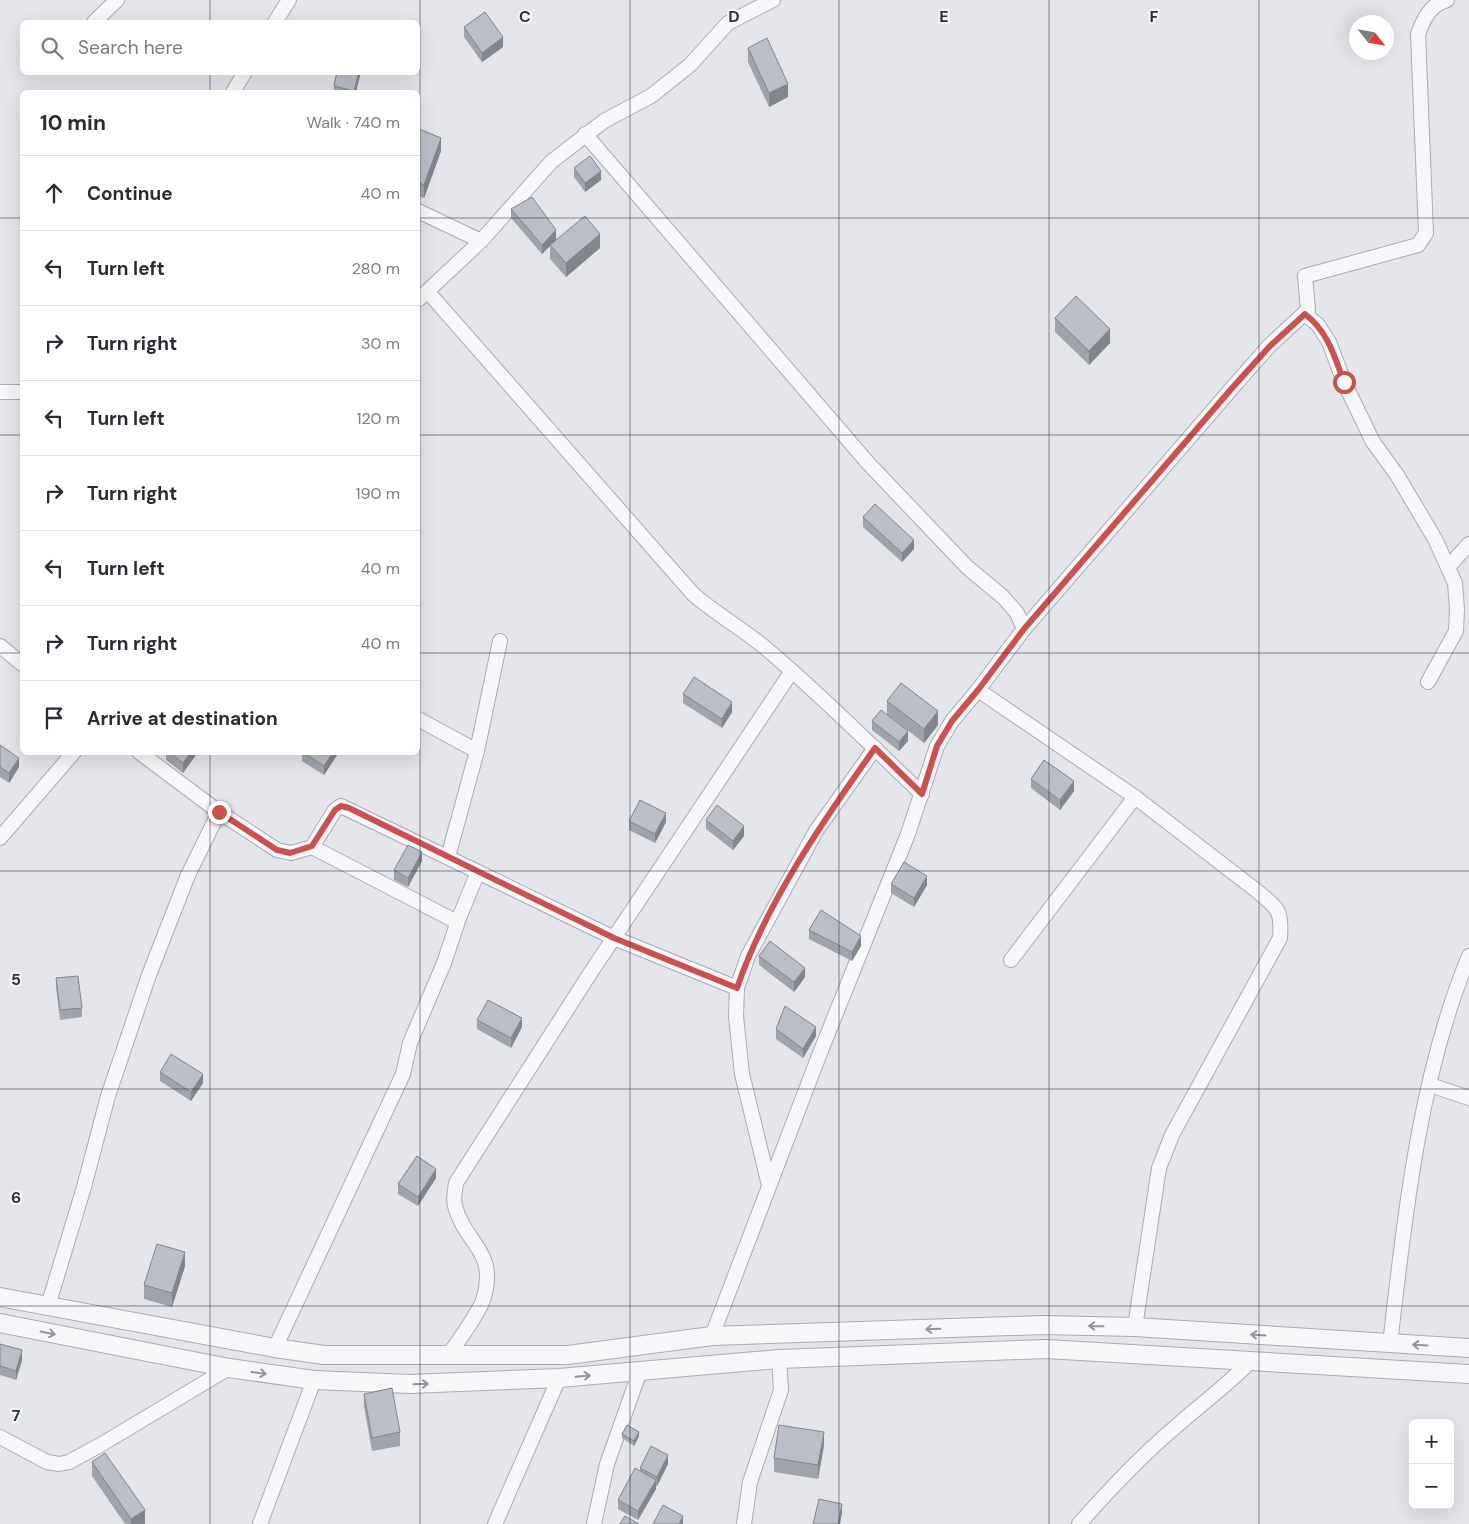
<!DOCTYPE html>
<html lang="en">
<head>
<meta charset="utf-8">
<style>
	:root { --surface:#fff; --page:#f2f2f3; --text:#2b2b33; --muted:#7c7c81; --line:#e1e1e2 }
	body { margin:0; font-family:"DM Sans",sans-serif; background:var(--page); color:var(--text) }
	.controls { position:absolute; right:15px; bottom:15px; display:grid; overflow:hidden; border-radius:8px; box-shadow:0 5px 20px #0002 }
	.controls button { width:45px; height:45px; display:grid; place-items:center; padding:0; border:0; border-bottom:1px solid var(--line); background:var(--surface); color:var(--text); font:25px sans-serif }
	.compass { position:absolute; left:1349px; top:15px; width:45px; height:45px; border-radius:50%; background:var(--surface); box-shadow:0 5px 20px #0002; rotate:121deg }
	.stop { position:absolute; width:15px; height:15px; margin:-11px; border:4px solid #cb514e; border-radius:50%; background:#fff }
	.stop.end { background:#cb514e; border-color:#fff; box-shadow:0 1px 5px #0008 }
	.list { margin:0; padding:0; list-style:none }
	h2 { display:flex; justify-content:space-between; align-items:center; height:65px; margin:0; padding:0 20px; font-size:21px }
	h2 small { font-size:16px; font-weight:400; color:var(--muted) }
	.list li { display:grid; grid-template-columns:32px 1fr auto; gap:15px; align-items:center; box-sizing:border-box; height:75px; padding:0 20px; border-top:1px solid var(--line) }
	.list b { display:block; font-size:19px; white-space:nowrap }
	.list em { font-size:16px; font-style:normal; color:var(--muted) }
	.icon { flex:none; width:28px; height:28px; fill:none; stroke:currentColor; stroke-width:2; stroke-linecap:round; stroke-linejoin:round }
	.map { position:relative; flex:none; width:1469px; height:1524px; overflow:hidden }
	.search { position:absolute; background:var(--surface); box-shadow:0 5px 20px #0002; left:20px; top:20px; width:400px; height:55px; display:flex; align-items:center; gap:12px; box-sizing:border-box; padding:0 18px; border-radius:8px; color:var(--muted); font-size:19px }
	.panel { position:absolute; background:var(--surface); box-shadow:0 5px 20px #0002; left:20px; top:90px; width:400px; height:665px; border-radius:8px }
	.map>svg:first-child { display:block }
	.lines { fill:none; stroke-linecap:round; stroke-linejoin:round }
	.minor-casing { stroke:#a9abb5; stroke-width:16 }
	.tertiary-casing { stroke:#a9abb5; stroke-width:20 }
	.minor { stroke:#f7f7fa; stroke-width:14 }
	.tertiary { stroke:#f7f7fa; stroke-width:18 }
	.wall { fill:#a1a3ac }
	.shaded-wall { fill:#83858c }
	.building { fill:#bbbec8; stroke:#83858c }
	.oneway { stroke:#92949e }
	.route { stroke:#cb514e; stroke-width:6 }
	.grid { fill:none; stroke:#2c3043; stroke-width:1; stroke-opacity:0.55 }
	.grid-label { font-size:16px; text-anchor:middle; font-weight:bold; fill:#2c3043; stroke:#f4f5f8; stroke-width:4.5; stroke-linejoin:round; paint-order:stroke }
</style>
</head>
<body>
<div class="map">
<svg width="1469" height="1524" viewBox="0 0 1469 1524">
	<rect width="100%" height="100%" fill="#e4e5eb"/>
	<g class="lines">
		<defs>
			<g id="minor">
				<polyline points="94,22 117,0"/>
				<polyline points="275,22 289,0"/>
				<polyline points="233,92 245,72"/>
				<polyline points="585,134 868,463 967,567 1003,597 1017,613 1024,629"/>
				<polyline points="418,211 481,241"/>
				<path d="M428,292L693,594C717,615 745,630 769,651C822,696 872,746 922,794"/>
				<polyline points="418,300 481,241 551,162 604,121 651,96 690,65 728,23 773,0"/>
				<polyline points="1305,314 1318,325 1329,342 1344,382 1373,442 1397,475 1435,539 1455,583 1457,609 1456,631 1428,682"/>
				<polyline points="0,392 22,392"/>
				<polyline points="1448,567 1469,544"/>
				<polyline points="0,646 22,664"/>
				<path d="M978,690L1135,797L1257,891C1278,909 1282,909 1280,938L1172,1135L1159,1168L1135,1327"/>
				<polyline points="418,719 477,751"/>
				<polyline points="139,752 219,812 277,850 291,853 312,847 335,810 341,806 478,872 459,918 444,963 410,1043 403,1074 275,1348"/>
				<polyline points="0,838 74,752"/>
				<polyline points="312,847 457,922"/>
				<polyline points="448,857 477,751 500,641"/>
				<polyline points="478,872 614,938 737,988"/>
				<polyline points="1011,960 1135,797"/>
				<polyline points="1430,1085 1469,1098"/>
				<polyline points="769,1185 742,1074 736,1016 737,988 748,956 816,831 875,748"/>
				<polyline points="48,1306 84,1187 108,1096 149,975 188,875 219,812"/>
				<path d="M712,1336L820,1053L908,834L937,746L952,721L978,690L1024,629L1233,387L1270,345L1308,310L1305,276L1418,245L1426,233L1418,34C1424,18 1430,5 1447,0"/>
				<path d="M1390,1344C1405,1215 1419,1077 1469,956"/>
				<path d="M448,1356C458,1341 480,1312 484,1297C497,1250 465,1244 455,1206C453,1199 455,1190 456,1183L591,972L792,671"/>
				<polyline points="0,1437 47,1462 59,1464 69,1462 102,1444 229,1368"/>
				<polyline points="260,1524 314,1380"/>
				<polyline points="495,1524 559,1378"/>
				<polyline points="594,1524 607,1464 640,1371"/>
				<polyline points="744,1524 750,1482 781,1390 779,1359"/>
				<path d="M1079,1524C1109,1490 1139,1458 1173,1429C1199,1406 1226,1386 1251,1361"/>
			</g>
			<g id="tertiary">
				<polyline points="0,1297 275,1348 324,1355 568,1355 712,1336 1043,1325 1135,1327 1469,1348"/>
				<polyline points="0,1323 229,1368 314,1380 409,1384 559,1378 779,1359 1046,1349 1469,1374"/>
			</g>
		</defs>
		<use href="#minor" class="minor-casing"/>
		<use href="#tertiary" class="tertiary-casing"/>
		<use href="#minor" class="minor"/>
		<use href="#tertiary" class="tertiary"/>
	</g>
	<g class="wall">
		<polygon points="464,27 503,47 482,62 464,37"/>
		<polygon points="748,48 788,97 769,107 748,62"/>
		<polygon points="337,72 356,92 334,92 334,86"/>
		<polygon points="418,133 441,151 424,198 418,196"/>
		<polygon points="574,168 601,180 585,192 574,177"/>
		<polygon points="511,209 556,239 600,248 566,277 550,259 550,246 542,254 511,218"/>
		<polygon points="1055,318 1110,343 1089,365 1055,332"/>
		<polygon points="863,517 914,549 902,562 863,527"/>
		<polygon points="683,694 732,712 722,728 683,703"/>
		<polygon points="887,701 938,725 924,743 892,718 908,741 899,751 872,730 872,721 887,714"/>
		<polygon points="0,745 19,767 9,783 0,777"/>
		<polygon points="166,752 198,752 183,773 166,760"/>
		<polygon points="302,752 339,752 324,775 302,761"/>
		<polygon points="1031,779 1074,791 1060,810 1031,788"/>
		<polygon points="706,820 744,836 733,850 706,829"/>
		<polygon points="629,821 666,822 655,843 629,830"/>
		<polygon points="422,861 408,887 394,880 394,870"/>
		<polygon points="891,884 927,885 914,907 891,893"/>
		<polygon points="809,930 861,946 852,961 809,939"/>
		<polygon points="759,956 805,977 794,992 759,965"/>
		<polygon points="56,978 82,1008 82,1017 60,1020 56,987"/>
		<polygon points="477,1020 522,1027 511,1048 477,1029"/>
		<polygon points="776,1029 816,1036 803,1058 776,1039"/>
		<polygon points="160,1072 203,1083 191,1101 160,1081"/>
		<polygon points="436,1178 418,1206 398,1194 398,1184"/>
		<polygon points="185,1266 172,1307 144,1299 144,1285"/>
		<polygon points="0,1344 22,1360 16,1380 0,1375"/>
		<polygon points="364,1394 400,1432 400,1446 372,1451 364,1407"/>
		<polygon points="622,1434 639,1436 634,1446 622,1438"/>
		<polygon points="824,1445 818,1479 774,1472 774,1458"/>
		<polygon points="92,1462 145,1524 125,1524 92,1476"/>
		<polygon points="668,1464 657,1486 656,1486 656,1489 638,1520 618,1509 618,1500 640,1471 640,1468"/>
	</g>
	<g class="shaded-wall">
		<polygon points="503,37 503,47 482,62 482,53"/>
		<polygon points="359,72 361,72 356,92 354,92"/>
		<polygon points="788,84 788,97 769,107 769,93"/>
		<polygon points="441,138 441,151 424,198 424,185"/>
		<polygon points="601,171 601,180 585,192 585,183"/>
		<polygon points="556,230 556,240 542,254 542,245"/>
		<polygon points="600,234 600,248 566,277 566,263"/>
		<polygon points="1110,329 1110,343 1089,365 1089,351"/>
		<polygon points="914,540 914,549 902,562 902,553"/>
		<polygon points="732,702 732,712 722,728 722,719"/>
		<polygon points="938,711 938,725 924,743 924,729"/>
		<polygon points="908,731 908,741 899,751 899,742"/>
		<polygon points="191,752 198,752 183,773 183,763"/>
		<polygon points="333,752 339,752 324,775 324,766"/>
		<polygon points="19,758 19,767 9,783 9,773"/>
		<polygon points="1074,781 1074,791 1060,810 1060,800"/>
		<polygon points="666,813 666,822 655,843 655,834"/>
		<polygon points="744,826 744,836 733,850 733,841"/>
		<polygon points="422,852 422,861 408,887 408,878"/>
		<polygon points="927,876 927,885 914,907 914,898"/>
		<polygon points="861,936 861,946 852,961 852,952"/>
		<polygon points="805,968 805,977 794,992 794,982"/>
		<polygon points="522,1018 522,1027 511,1048 511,1038"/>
		<polygon points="816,1027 816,1036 803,1058 803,1049"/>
		<polygon points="203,1074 203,1083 191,1101 191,1092"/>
		<polygon points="436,1169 436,1178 418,1206 418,1197"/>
		<polygon points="185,1252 185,1266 172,1307 172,1293"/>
		<polygon points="22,1350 22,1360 16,1380 16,1371"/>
		<polygon points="639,1432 639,1436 634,1446 634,1441"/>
		<polygon points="824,1432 824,1445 818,1479 818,1465"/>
		<polygon points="668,1455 668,1464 657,1486 657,1477"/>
		<polygon points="656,1480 656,1489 638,1520 638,1511"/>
		<polygon points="842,1504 842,1513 840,1524 838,1524"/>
		<polygon points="145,1510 145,1524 131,1524 131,1519"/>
		<polygon points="683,1516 683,1524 679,1524"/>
	</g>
	<g class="building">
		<polygon points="485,12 503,37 482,53 464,27"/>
		<polygon points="767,38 788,84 769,93 748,48"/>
		<polygon points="337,72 359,72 354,91 334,86"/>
		<polygon points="419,129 441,138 424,185 418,182 418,133"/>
		<polygon points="590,156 601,171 585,183 574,168"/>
		<polygon points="532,197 556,230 542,245 511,209"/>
		<polygon points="585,216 600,234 566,263 550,245"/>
		<polygon points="1076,296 1110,329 1089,351 1055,318"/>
		<polygon points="875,504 914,540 902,553 863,517"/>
		<polygon points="694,677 732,702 722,719 683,694"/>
		<polygon points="901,683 938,711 924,729 887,701"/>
		<polygon points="881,710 908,731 899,742 872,721"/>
		<polygon points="0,745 19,758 9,773 0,767"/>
		<polygon points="169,752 191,752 183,763"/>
		<polygon points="303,752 333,752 324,766"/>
		<polygon points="1044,760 1074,781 1060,800 1031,779"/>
		<polygon points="640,800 666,813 655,834 629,821"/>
		<polygon points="717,805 744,826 733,841 706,820"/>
		<polygon points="408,845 422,852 408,878 394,870"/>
		<polygon points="904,862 927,876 914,898 891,884"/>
		<polygon points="821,910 861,936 852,952 809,930"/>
		<polygon points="770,941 805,968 794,982 759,956"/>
		<polygon points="78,976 82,1008 60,1010 56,978"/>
		<polygon points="488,1000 522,1018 511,1038 477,1020"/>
		<polygon points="785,1006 816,1027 803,1049 776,1029"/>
		<polygon points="171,1054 203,1074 191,1092 160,1072"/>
		<polygon points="417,1156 436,1169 418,1197 398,1184"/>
		<polygon points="157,1244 185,1252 172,1293 144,1285"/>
		<polygon points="0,1344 22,1350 16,1371 0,1366"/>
		<polygon points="392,1388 400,1432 372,1438 364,1394"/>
		<polygon points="627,1425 639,1432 634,1441 622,1434"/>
		<polygon points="779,1425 824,1432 818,1465 774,1458"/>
		<polygon points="651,1446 668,1455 657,1477 640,1468"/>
		<polygon points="105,1453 145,1510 131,1519 92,1462"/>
		<polygon points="635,1468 656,1480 638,1511 618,1500"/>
		<polygon points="819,1499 842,1504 838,1524 813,1524"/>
		<polygon points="663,1505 683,1516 679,1524 653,1524"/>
		<polygon points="625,1516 639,1524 620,1524"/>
	</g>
	<defs><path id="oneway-shaft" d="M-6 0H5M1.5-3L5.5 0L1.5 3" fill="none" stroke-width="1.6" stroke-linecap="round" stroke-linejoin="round" transform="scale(1.25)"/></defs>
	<g class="oneway">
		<use href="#oneway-shaft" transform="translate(1096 1326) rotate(-179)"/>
		<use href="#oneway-shaft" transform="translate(933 1329) rotate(178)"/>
		<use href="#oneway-shaft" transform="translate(48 1333) rotate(11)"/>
		<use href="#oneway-shaft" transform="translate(1258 1335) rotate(-176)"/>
		<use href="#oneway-shaft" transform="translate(1420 1345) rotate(-177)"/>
		<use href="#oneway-shaft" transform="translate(259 1373) rotate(8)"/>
		<use href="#oneway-shaft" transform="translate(583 1376) rotate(-5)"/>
		<use href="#oneway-shaft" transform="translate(421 1384) rotate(-2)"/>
	</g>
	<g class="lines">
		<path class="route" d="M219,812L277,850L290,853L312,846L335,810L341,806L349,808L614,938L737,988C766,903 823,821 875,748L922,794L937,746L952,721L978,690L1024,629L1233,387L1270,346L1305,314C1328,332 1334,355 1344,382"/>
	</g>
	<path class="grid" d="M210,0V22M420,0V1524M630,0V1524M839,0V1524M1049,0V1524M1259,0V1524M210,72V92M0,218H22M418,218H1469M0,435H22M418,435H1469M0,653H22M418,653H1469M210,752V1524M0,871H1469M0,1089H1469M0,1306H1469"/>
	<g class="grid-label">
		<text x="525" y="22">C</text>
		<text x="734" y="22">D</text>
		<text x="944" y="22">E</text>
		<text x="1154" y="22">F</text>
		<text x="16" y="985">5</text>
		<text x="16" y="1203">6</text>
		<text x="16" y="1421">7</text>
	</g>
</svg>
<div class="controls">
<button>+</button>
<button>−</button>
</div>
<svg class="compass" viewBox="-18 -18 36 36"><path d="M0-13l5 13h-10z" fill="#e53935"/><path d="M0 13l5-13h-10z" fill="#7c7c81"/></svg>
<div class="stop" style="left:1344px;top:382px"></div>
<div class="stop end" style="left:219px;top:812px"></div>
<div class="search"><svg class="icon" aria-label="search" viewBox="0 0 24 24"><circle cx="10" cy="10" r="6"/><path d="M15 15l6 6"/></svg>Search here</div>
<section class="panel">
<h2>10 min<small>Walk · 740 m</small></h2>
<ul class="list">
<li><svg class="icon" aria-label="ahead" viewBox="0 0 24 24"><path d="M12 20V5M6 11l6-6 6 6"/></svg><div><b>Continue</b></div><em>40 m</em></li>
<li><svg class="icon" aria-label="left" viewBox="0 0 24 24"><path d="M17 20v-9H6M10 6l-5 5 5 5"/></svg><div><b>Turn left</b></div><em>280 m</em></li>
<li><svg class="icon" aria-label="right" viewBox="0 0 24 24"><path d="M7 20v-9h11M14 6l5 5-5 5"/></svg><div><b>Turn right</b></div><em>30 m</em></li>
<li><svg class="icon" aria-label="left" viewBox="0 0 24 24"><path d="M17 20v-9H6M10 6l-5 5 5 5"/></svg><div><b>Turn left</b></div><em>120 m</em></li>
<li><svg class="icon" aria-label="right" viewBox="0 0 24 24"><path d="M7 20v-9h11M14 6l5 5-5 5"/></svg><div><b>Turn right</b></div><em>190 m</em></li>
<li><svg class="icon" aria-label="left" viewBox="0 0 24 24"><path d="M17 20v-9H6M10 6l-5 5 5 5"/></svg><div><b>Turn left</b></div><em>40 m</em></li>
<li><svg class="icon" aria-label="right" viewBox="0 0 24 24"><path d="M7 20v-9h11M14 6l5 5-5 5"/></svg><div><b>Turn right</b></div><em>40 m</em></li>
<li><svg class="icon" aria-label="arrive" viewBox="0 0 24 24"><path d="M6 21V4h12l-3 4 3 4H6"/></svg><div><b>Arrive at destination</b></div></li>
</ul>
</section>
</div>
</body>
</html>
